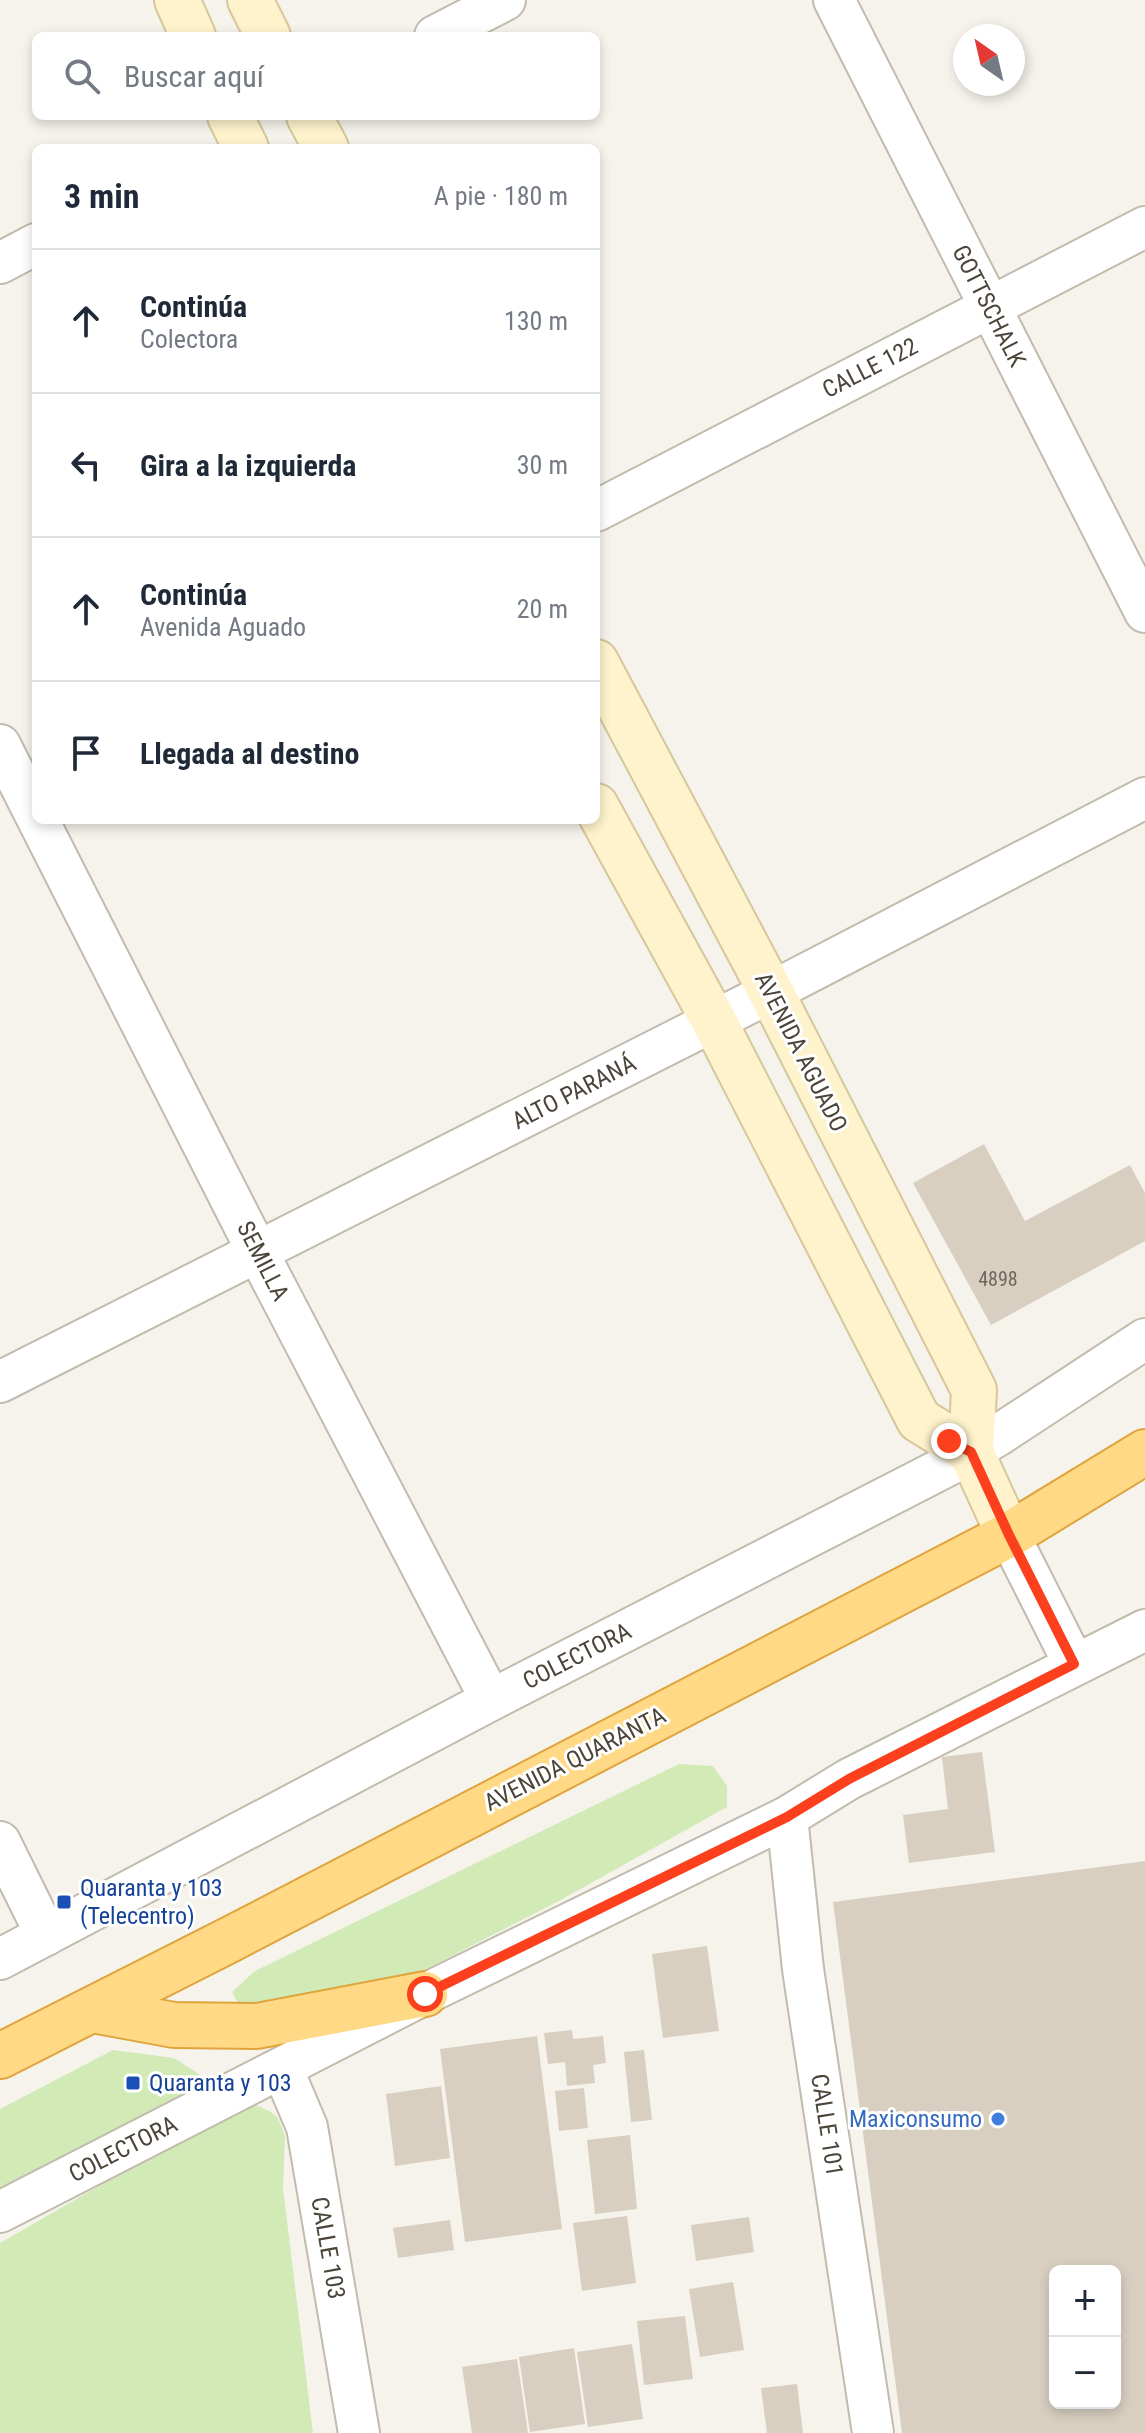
<!DOCTYPE html>
<html lang="es">
<head>
<meta charset="utf-8">
<style>
	:root { --surface:#fff; --page:#f6f6f7; --text:#1f2937; --muted:#747a83; --line:#e0e1e3 }
	body { margin:0; font-family:"Roboto Condensed",sans-serif; background:var(--page); color:var(--text) }
	.controls { position:absolute; right:24px; bottom:24px; display:grid; overflow:hidden; border-radius:12px; box-shadow:0 4px 12px #0003 }
	.controls button { width:72px; height:72px; display:grid; place-items:center; padding:0; border:0; border-bottom:2px solid var(--line); background:var(--surface); color:var(--text); font:40px sans-serif }
	.compass { position:absolute; left:953px; top:24px; width:72px; height:72px; border-radius:50%; background:var(--surface); box-shadow:0 4px 12px #0003; rotate:326deg }
	.stop { position:absolute; width:24px; height:24px; margin:-18px; border:6px solid #fc3f1d; border-radius:50%; background:#fff }
	.stop.end { background:#fc3f1d; border-color:#fff; box-shadow:0 2px 8px #0008 }
	.list { margin:0; padding:0; list-style:none }
	h2 { display:flex; justify-content:space-between; align-items:center; height:104px; margin:0; padding:0 32px; font-size:34px }
	h2 small { font-size:26px; font-weight:400; color:var(--muted) }
	.list li { display:grid; grid-template-columns:52px 1fr auto; gap:24px; align-items:center; box-sizing:border-box; height:144px; padding:0 32px; border-top:2px solid var(--line) }
	.list b { display:block; font-size:30px; white-space:nowrap }
	.list p { margin:0; font-size:26px; white-space:nowrap; color:var(--muted) }
	.list em { font-size:26px; font-style:normal; color:var(--muted) }
	.icon { flex:none; width:44px; height:44px; fill:none; stroke:currentColor; stroke-width:2; stroke-linecap:round; stroke-linejoin:round }
	.map { position:relative; flex:none; width:1145px; height:2433px; overflow:hidden }
	.search { position:absolute; background:var(--surface); box-shadow:0 4px 12px #0003; left:32px; top:32px; width:568px; height:88px; display:flex; align-items:center; gap:20px; box-sizing:border-box; padding:0 28px; border-radius:12px; color:var(--muted); font-size:30px }
	.panel { position:absolute; background:var(--surface); box-shadow:0 4px 12px #0003; left:32px; top:144px; width:568px; height:680px; border-radius:12px }
	.map>svg:first-child { display:block }
	.green { fill:#d2eab5 }
	.building { fill:#d8cfc1; fill-rule:evenodd }
	.lines { fill:none; stroke-linecap:round; stroke-linejoin:round }
	.minor-casing { stroke:#c2bbae; stroke-width:44 }
	.secondary-casing { stroke:#d6c79b; stroke-width:48 }
	.trunk-casing { stroke:#e0a43c; stroke-width:48 }
	.minor { stroke:#fff; stroke-width:40 }
	.secondary { stroke:#fff3cd; stroke-width:44 }
	.trunk { stroke:#ffd985; stroke-width:44 }
	.route { stroke:#fc3f1d; stroke-width:10 }
	.transit-dot { fill:#1a4fb4; stroke:#fff; stroke-width:3 }
	.shop-dot { fill:#3f7fe0; stroke:#fff; stroke-width:3 }
	.labels { text-anchor:middle; dominant-baseline:central; stroke-width:6; stroke-linejoin:round; paint-order:stroke }
	.number-label { font-size:20px; fill:#6e675b }
	.street-label { font-size:24px; fill:#4b4439; stroke:#fff }
	.transit-label { font-size:24px; fill:#164399; stroke:#fff; text-anchor:start }
	.shop-label { font-size:24px; fill:#366cbe; stroke:#fff; text-anchor:end }
</style>
</head>
<body>
<div class="map">
<svg width="1145" height="2433" viewBox="0 0 1145 2433">
	<rect width="100%" height="100%" fill="#f6f3ec"/>
	<g class="green">
		<polygon points="679,1764 713,1766 727,1786 727,1807 557,1902 395,1985 240,2007 232,1992 255,1971"/>
		<polygon points="113,2050 174,2058 210,2081 0,2188 0,2109"/>
		<polygon points="256,2105 271,2112 278,2118 285,2136 283,2188 313,2433 0,2433 0,2243 222,2115 239,2107"/>
	</g>
	<g class="building">
		<polygon points="984,1144 1025,1221 1130,1165 1145,1193 1145,1241 991,1325 913,1183"/>
		<polygon points="982,1752 995,1852 909,1863 903,1815 948,1809 942,1757"/>
		<path d="M1145,1861V2433H902L833,1902ZM1055,2271H1115V2403H1055Z"/>
		<polygon points="707,1946 719,2031 663,2038 652,1954"/>
		<polygon points="572,2030 573,2039 603,2036 606,2063 593,2065 595,2083 567,2086 565,2062 548,2064 544,2033"/>
		<polygon points="537,2036 562,2229 465,2242 440,2049"/>
		<polygon points="644,2050 652,2120 631,2122 624,2052"/>
		<polygon points="441,2086 450,2158 395,2166 386,2094"/>
		<polygon points="584,2088 588,2128 559,2131 555,2091"/>
		<polygon points="630,2135 637,2209 595,2214 587,2140"/>
		<polygon points="627,2216 636,2283 582,2291 573,2223"/>
		<polygon points="749,2217 754,2252 696,2261 691,2225"/>
		<polygon points="450,2220 454,2250 398,2258 393,2228"/>
		<polygon points="733,2282 744,2350 700,2357 689,2289"/>
		<polygon points="685,2316 693,2379 644,2385 637,2321"/>
		<polygon points="632,2344 643,2419 588,2427 577,2352"/>
		<polygon points="574,2348 585,2424 530,2432 519,2357"/>
		<polygon points="517,2359 528,2433 472,2433 462,2367"/>
		<polygon points="797,2384 803,2433 767,2433 761,2388"/>
	</g>
	<g class="lines">
		<defs>
			<g id="minor">
				<polyline points="834,0 1145,612"/>
				<polyline points="435,36 505,0"/>
				<polyline points="0,263 36,244"/>
				<polyline points="596,511 1145,227"/>
				<polyline points="0,745 36,816"/>
				<polyline points="38,820 257,1251 491,1700"/>
				<polyline points="0,1382 771,992 1145,798"/>
				<polyline points="1009,1535 1074,1664"/>
				<polyline points="787,1817 803,1969 873,2433"/>
				<polyline points="0,1842 46,1935"/>
				<polyline points="0,1959 491,1700 947,1466 997,1436 1145,1339"/>
				<polyline points="282,2068 307,2127 359,2433"/>
				<polyline points="0,2212 425,1994 787,1817 849,1779 1145,1630"/>
			</g>
			<g id="secondary">
				<polyline points="177,0 193,36"/>
				<polyline points="250,0 268,36"/>
				<polyline points="230,116 246,148"/>
				<polyline points="309,116 326,148"/>
				<polyline points="596,662 771,992 974,1390 971,1452 1009,1535"/>
				<polyline points="596,806 714,1021 919,1420 971,1452"/>
			</g>
			<g id="trunk">
				<polyline points="92,2010 174,2025 257,2026 425,1994"/>
				<polyline points="0,2056 229,1940 1009,1535 1145,1452"/>
			</g>
		</defs>
		<use href="#minor" class="minor-casing"/>
		<use href="#secondary" class="secondary-casing"/>
		<use href="#trunk" class="trunk-casing"/>
		<use href="#minor" class="minor"/>
		<use href="#secondary" class="secondary"/>
		<use href="#trunk" class="trunk"/>
	</g>
	<g class="lines">
		<polyline class="route" points="425,1994 787,1817 849,1779 1074,1664 1009,1535 971,1452 949,1441"/>
	</g>
	<g class="transit-dot">
		<rect x="56" y="1894" width="16" height="16" rx="4"/>
		<rect x="125" y="2075" width="16" height="16" rx="4"/>
	</g>
	<circle class="shop-dot" cx="998" cy="2119" r="8"/>
	<g class="labels">
		<g class="number-label">
			<text x="998" y="1279">4898</text>
		</g>
		<g class="street-label">
			<text transform="translate(989 306) rotate(63)">GOTTSCHALK</text>
			<text transform="translate(870 368) rotate(-27)">CALLE 122</text>
			<text transform="translate(801 1052) rotate(63)">AVENIDA AGUADO</text>
			<text transform="translate(574 1092) rotate(-27)">ALTO PARANÁ</text>
			<text transform="translate(263 1261) rotate(63)">SEMILLA</text>
			<text transform="translate(577 1656) rotate(-27)">COLECTORA</text>
			<text transform="translate(575 1759) rotate(-27)">AVENIDA QUARANTA</text>
			<text transform="translate(827 2125) rotate(81)">CALLE 101</text>
			<text transform="translate(123 2149) rotate(-27)">COLECTORA</text>
			<text transform="translate(328 2248) rotate(80)">CALLE 103</text>
		</g>
		<g class="transit-label">
			<text x="80" y="1888">Quaranta y 103<tspan x="80" dy="28">(Telecentro)</tspan></text>
			<text x="149" y="2083">Quaranta y 103</text>
		</g>
		<g class="shop-label">
			<text x="982" y="2119">Maxiconsumo</text>
		</g>
	</g>
</svg>
<div class="controls">
<button>+</button>
<button>−</button>
</div>
<svg class="compass" viewBox="-18 -18 36 36"><path d="M0-13l5 13h-10z" fill="#e53935"/><path d="M0 13l5-13h-10z" fill="#747a83"/></svg>
<div class="stop" style="left:425px;top:1994px"></div>
<div class="stop end" style="left:949px;top:1441px"></div>
<div class="search"><svg class="icon" aria-label="search" viewBox="0 0 24 24"><circle cx="10" cy="10" r="6"/><path d="M15 15l6 6"/></svg>Buscar aquí</div>
<section class="panel">
<h2>3 min<small>A pie · 180 m</small></h2>
<ul class="list">
<li><svg class="icon" aria-label="ahead" viewBox="0 0 24 24"><path d="M12 20V5M6 11l6-6 6 6"/></svg><div><b>Continúa</b><p>Colectora</p></div><em>130 m</em></li>
<li><svg class="icon" aria-label="left" viewBox="0 0 24 24"><path d="M17 20v-9H6M10 6l-5 5 5 5"/></svg><div><b>Gira a la izquierda</b></div><em>30 m</em></li>
<li><svg class="icon" aria-label="ahead" viewBox="0 0 24 24"><path d="M12 20V5M6 11l6-6 6 6"/></svg><div><b>Continúa</b><p>Avenida Aguado</p></div><em>20 m</em></li>
<li><svg class="icon" aria-label="arrive" viewBox="0 0 24 24"><path d="M6 21V4h12l-3 4 3 4H6"/></svg><div><b>Llegada al destino</b></div></li>
</ul>
</section>
</div>
</body>
</html>
